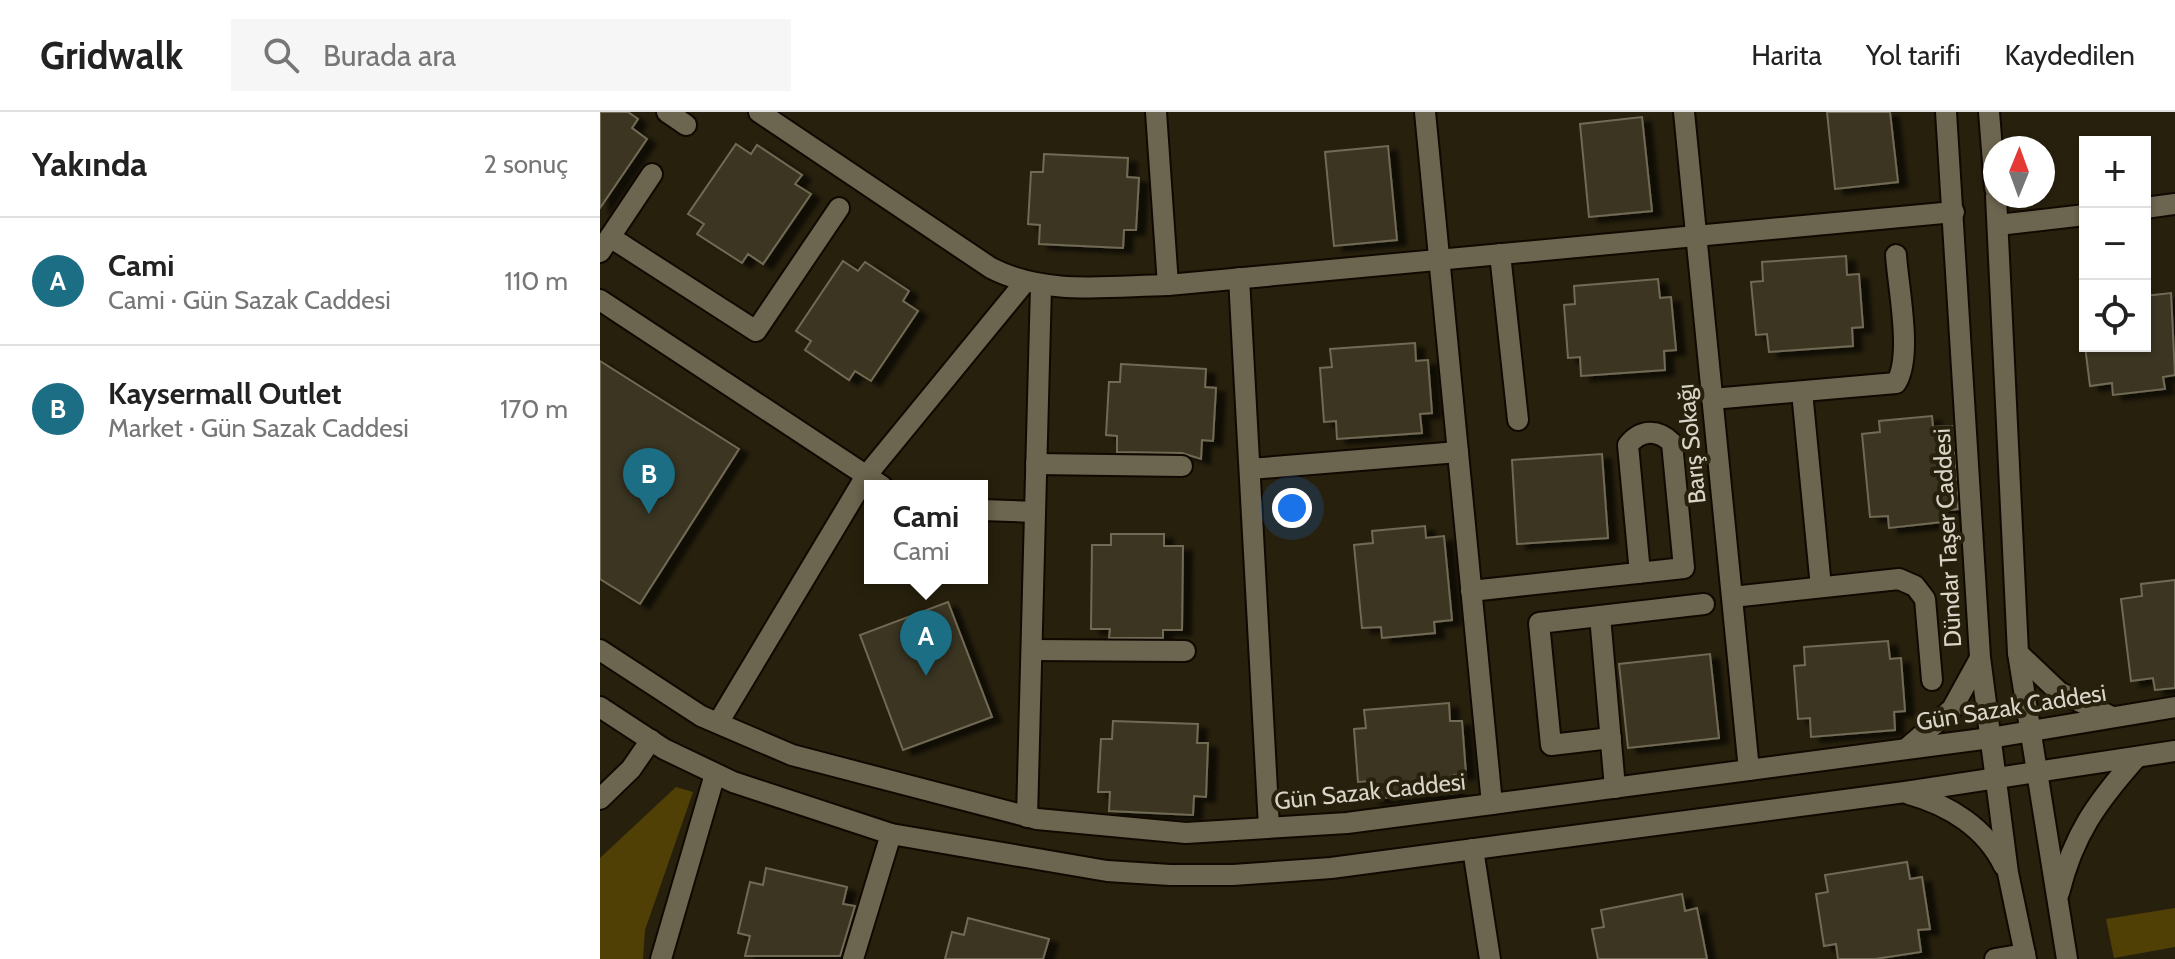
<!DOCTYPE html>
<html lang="tr">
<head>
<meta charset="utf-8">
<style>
	:root { --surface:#fff; --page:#f6f6f6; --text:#222; --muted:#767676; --line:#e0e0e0; --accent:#1c6e84 }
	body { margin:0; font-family:Cabin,sans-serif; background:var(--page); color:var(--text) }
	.controls { position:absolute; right:24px; top:24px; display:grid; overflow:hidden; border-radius:0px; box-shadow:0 2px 6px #0004 }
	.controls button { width:72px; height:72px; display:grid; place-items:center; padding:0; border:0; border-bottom:2px solid var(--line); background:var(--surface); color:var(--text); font:40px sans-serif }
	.compass { position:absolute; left:1383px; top:24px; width:72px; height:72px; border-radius:50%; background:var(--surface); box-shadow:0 2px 6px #0004; rotate:1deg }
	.you { position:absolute; left:692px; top:396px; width:28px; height:28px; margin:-20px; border:6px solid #fff; border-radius:50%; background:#1a73e8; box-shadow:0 0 0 12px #1a73e833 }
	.badge { display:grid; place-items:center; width:52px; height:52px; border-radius:50%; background:var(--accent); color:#fff; font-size:26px; font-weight:700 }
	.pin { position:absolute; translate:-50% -66px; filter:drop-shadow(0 2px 4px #0008) }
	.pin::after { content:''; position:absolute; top:42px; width:28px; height:24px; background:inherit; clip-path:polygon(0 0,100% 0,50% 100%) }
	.popup { position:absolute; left:264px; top:368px; width:124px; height:104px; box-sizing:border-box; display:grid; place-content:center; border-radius:0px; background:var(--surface); filter:drop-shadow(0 2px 6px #0005); font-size:26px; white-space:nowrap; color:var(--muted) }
	.popup b { font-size:30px; color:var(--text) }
	.popup::after { content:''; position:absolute; left:50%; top:100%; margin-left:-16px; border:16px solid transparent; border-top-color:var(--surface) }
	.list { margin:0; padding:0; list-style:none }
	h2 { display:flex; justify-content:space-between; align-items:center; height:104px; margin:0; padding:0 32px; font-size:34px }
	h2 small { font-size:26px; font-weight:400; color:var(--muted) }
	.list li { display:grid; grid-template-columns:52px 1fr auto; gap:24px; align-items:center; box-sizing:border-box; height:128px; padding:0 32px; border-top:2px solid var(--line) }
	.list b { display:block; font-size:30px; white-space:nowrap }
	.list p { margin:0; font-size:26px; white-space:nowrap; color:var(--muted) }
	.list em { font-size:26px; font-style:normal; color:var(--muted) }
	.icon { flex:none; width:44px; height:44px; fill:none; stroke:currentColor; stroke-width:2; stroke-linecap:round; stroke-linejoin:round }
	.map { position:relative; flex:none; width:1575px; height:847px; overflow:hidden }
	header { display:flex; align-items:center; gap:48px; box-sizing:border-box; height:112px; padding:0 40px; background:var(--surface); border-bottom:2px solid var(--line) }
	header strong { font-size:38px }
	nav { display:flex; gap:44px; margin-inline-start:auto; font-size:28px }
	.search { width:560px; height:72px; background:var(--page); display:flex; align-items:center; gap:20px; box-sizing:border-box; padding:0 28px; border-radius:0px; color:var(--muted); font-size:30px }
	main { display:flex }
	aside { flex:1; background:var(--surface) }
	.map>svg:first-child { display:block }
	.green { fill:#504006 }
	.building { fill:#3b3420; stroke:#716a55; stroke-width:2; filter:url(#shadow) }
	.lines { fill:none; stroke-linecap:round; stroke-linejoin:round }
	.minor-casing { stroke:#100900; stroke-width:24 }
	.minor { stroke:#6c654f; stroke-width:20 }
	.labels { text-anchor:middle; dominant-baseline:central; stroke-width:8; stroke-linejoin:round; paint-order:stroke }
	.street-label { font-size:24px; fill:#d8d4c8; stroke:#27200d }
</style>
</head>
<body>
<header>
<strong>Gridwalk</strong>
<div class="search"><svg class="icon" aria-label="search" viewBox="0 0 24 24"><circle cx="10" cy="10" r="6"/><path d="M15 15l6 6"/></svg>Burada ara</div>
<nav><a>Harita</a><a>Yol tarifi</a><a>Kaydedilen</a></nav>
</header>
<main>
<aside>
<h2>Yakında<small>2 sonuç</small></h2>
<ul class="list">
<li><span class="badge">A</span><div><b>Cami</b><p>Cami · Gün Sazak Caddesi</p></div><em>110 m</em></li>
<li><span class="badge">B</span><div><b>Kaysermall Outlet</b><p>Market · Gün Sazak Caddesi</p></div><em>170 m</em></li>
</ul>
</aside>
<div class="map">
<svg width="1575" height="847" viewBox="0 0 1575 847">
	<defs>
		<filter id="shadow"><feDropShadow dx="9" dy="5" stdDeviation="2" flood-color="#0009"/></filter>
	</defs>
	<rect width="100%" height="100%" fill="#27200d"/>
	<g class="green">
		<polygon points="76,675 93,680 45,818 43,847 0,847 0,746"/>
		<polygon points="1575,796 1575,835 1514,846 1506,807"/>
	</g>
	<g class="building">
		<polygon points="0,0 28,0 38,7 32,16 47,27 0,96"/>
		<polygon points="1227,0 1290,0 1298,70 1235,77"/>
		<polygon points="1042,5 1052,99 989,105 980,12"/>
		<polygon points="136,32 151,42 157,33 202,63 195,72 211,82 163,152 148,142 142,151 97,122 104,112 88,102"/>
		<polygon points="788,34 797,128 734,134 725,40"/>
		<polygon points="444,42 528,46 527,65 539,66 536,118 524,118 523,136 439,132 440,113 428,112 431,60 443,60"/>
		<polygon points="1246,144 1247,163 1259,162 1263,215 1252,216 1253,234 1169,240 1167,222 1156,223 1151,170 1163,169 1162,150"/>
		<polygon points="243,149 258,159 265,150 309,179 303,189 318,199 271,269 255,259 249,268 205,238 211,229 196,219"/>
		<polygon points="1058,167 1060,186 1071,185 1076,238 1064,239 1065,258 981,264 980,245 968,246 964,193 975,192 974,174"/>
		<polygon points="1571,181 1575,263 1563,265 1565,277 1513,283 1512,271 1490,274 1485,234 1545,234 1545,184"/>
		<polygon points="815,231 816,249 828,248 832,301 820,302 822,321 737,327 736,309 724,310 720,256 732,255 730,237"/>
		<polygon points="0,249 139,337 40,492 0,467"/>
		<polygon points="521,252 606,257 605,275 616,276 613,329 602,328 601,347 582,341 517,340 517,324 506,323 509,270 520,270"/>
		<polygon points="1332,304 1333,315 1352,314 1358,397 1341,399 1342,410 1289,416 1288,404 1270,405 1262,322 1280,320 1279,309"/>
		<polygon points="1002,342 1008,426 917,432 912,348"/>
		<polygon points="825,414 826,426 844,424 852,508 834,510 835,521 782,526 781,515 762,516 754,433 773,431 772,419"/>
		<polygon points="511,422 564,422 564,434 583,434 582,518 563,518 563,526 509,526 510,517 491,517 492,433 511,433"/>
		<polygon points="1575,468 1575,576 1555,578 1553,566 1531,569 1521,487 1542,484 1541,472"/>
		<polygon points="348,490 392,605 303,638 260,523"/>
		<polygon points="1288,529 1290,547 1301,546 1305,599 1294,600 1295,618 1211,625 1210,606 1198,607 1194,554 1205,553 1204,535"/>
		<polygon points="1110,542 1119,626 1028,636 1019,552"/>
		<polygon points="849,591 850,609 862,609 866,662 854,663 856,681 771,687 770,669 758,670 754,617 766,616 764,598"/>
		<polygon points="513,609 598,612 597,631 608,631 606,685 594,684 593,703 509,699 510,680 498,680 501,627 512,627"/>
		<polygon points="1307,750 1310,767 1322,765 1330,817 1318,818 1321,840 1275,847 1238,847 1236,832 1224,834 1216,782 1228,780 1225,763"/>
		<polygon points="166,756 247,775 243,792 255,794 240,844 145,844 150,824 138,821 150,770 163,773"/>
		<polygon points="1082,782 1085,799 1097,796 1107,847 998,847 992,817 1004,815 1001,798"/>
		<polygon points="368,806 449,827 443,847 345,847 352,820 364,823"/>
	</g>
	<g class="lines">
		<defs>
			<g id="minor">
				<polyline points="67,0 86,13"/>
				<path d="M159,0L391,156C446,184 508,174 568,173L1354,100"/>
				<polyline points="556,0 568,173"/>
				<polyline points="825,0 892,692"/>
				<polyline points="1084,0 1149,658"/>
				<polyline points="1346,0 1380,545 1408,761 1426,847"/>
				<polyline points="1389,0 1395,76"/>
				<polyline points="1396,84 1418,541 1467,847"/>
				<polyline points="1545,96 1575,92"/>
				<polyline points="1398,113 1485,103"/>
				<polyline points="10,125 156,219 239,96"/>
				<polyline points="0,140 52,62"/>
				<polyline points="900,142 918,308"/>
				<polyline points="639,166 669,715"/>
				<polyline points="0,188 282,374"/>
				<polyline points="1202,280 1221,475"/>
				<path d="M1112,287L1296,271C1313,245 1298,175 1296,143"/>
				<polyline points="436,352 582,354"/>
				<polyline points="650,357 858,340"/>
				<polyline points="382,398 435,400"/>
				<path d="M871,479L1084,456L1072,331C1058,317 1041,317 1028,333L1040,461"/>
				<polyline points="1132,485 1299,467 1315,474 1325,487 1332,568"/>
				<polyline points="1000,504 1015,676"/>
				<polyline points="0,538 101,604 192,643 437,707 586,721 747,711 892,692 1390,626 1575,595"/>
				<polyline points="432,538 585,539"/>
				<polyline points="1418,541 1459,580 1510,604"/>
				<polyline points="0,595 64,637 133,670 291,722 507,759 570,763 633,763 731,756 1305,680 1575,639"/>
				<polyline points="118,611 266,364 425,170"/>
				<polyline points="1011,626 951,633 939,511 1104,492"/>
				<polyline points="1307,636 1352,597 1379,548"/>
				<path d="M1309,682C1349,693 1386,716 1404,754"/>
				<polyline points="0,687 31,657 51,628"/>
				<polyline points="427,705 441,174"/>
				<polyline points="873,737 890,847"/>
				<path d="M1459,781C1473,723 1497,690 1536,646"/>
				<polyline points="61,847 115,662"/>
				<polyline points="253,847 291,722"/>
				<polyline points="1395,847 1425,842"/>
			</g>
		</defs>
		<use href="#minor" class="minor-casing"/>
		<use href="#minor" class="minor"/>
	</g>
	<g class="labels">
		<g class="street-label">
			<text transform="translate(1091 332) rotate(-96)">Barış Sokağı</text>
			<text transform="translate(1347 426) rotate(-93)">Dündar Taşer Caddesi</text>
			<text transform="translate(1411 595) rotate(-9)">Gün Sazak Caddesi</text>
			<text transform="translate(770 679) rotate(-6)">Gün Sazak Caddesi</text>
		</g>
	</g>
</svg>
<div class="controls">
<button>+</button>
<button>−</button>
<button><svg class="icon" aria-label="locate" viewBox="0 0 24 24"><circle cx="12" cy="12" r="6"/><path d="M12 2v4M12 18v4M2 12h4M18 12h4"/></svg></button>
</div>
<svg class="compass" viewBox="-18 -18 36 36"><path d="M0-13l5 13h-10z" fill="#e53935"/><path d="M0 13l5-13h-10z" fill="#767676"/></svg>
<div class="you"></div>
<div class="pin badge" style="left:326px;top:564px">A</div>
<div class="popup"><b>Cami</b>Cami</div>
<div class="pin badge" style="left:49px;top:402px">B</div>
</div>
</main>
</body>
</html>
